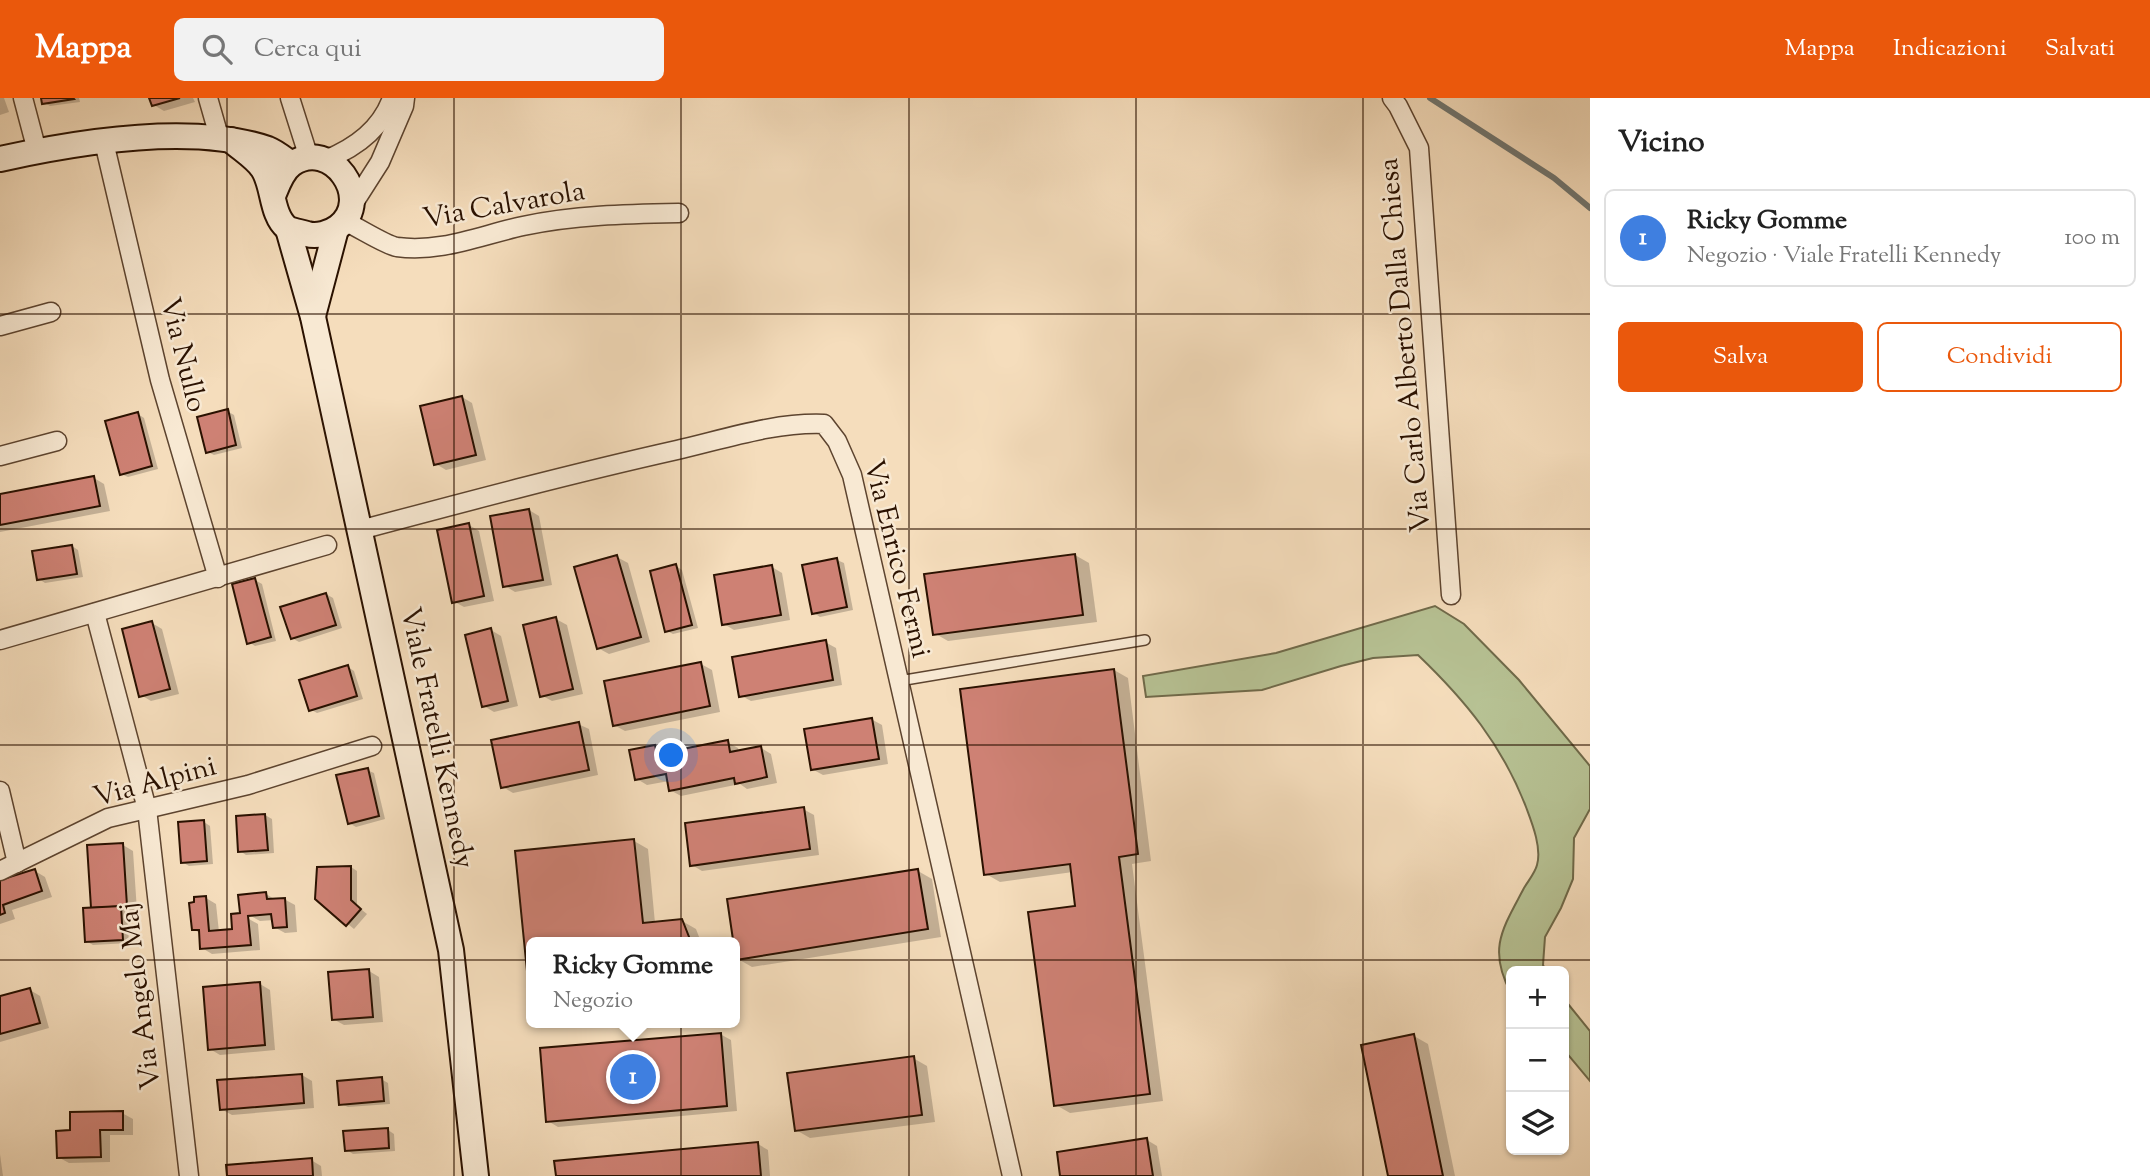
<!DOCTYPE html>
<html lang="it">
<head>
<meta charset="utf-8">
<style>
	:root { --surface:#fff; --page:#f2f2f2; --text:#222; --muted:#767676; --line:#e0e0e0; --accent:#ea580c }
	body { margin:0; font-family:"Sorts Mill Goudy",serif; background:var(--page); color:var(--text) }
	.controls { position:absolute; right:21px; bottom:21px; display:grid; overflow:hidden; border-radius:10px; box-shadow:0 2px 5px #0004 }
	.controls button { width:63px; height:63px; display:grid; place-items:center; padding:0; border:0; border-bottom:2px solid var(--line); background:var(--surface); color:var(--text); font:35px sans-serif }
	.you { position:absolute; left:672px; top:658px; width:24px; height:24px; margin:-18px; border:5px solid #fff; border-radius:50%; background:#1a73e8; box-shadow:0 0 0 10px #1a73e833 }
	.badge { display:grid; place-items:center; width:46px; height:46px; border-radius:50%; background:var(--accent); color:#fff; font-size:23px; font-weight:700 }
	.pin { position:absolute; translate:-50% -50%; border:4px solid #fff; box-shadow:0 2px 7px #0006 }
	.popup { position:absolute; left:526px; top:839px; width:214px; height:91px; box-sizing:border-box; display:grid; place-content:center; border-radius:10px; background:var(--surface); filter:drop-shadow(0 2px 5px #0005); font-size:23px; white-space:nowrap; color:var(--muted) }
	.popup b { font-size:26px; color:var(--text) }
	.popup::after { content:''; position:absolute; left:50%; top:100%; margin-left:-14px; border:14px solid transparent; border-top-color:var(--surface) }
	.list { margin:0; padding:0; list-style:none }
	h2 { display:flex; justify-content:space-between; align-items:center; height:91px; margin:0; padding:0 28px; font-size:30px }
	h2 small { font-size:23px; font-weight:400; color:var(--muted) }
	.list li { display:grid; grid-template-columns:46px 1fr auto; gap:21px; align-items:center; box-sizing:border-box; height:98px; margin:0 14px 14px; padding:0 14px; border:2px solid var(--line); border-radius:10px }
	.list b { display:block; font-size:26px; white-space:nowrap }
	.list p { margin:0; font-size:23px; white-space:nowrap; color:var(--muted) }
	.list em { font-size:23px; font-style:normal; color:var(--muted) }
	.actions { display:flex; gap:14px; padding:21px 28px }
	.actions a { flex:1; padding:16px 0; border:2px solid var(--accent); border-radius:10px; text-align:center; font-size:24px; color:var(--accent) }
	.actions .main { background:var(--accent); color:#fff }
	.icon { flex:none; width:38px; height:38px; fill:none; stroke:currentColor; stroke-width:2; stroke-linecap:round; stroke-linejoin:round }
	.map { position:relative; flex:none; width:1590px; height:1078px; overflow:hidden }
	header { display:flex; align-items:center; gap:42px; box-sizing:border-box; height:98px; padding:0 35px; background:var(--accent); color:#fff }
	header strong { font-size:33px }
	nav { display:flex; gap:38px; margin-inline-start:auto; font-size:24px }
	.search { width:490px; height:63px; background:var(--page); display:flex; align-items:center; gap:18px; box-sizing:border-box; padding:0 24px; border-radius:10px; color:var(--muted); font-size:26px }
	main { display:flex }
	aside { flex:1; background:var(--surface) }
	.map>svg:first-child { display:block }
	.green { fill:#b7c294; stroke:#706a4a; stroke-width:2 }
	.shadow { fill:#0003 }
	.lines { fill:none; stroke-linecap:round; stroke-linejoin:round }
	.stream { stroke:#717670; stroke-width:6 }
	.building { fill:#ce8174; stroke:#2a1100; stroke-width:2 }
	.lane-casing { stroke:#5d442f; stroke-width:12 }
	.street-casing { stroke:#5d442f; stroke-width:21 }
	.secondary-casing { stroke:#2a1100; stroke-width:28 }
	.lane { stroke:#f8e9d3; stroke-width:9 }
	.street { stroke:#f8e9d3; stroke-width:18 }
	.secondary { stroke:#f8e9d3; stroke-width:24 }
	.grid { fill:none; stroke:#2a1100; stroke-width:2; stroke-opacity:0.55 }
	.labels { text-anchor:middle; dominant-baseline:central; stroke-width:5; stroke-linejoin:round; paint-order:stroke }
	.street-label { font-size:28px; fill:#2a1100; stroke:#f8e9d3 }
</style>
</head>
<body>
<header>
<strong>Mappa</strong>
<div class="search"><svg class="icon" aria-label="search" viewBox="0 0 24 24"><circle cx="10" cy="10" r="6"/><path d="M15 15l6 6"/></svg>Cerca qui</div>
<nav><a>Mappa</a><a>Indicazioni</a><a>Salvati</a></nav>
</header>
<main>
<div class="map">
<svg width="1590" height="1078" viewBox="0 0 1590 1078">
	<rect width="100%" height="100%" fill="#f5ddbc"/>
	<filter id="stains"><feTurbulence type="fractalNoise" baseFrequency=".00286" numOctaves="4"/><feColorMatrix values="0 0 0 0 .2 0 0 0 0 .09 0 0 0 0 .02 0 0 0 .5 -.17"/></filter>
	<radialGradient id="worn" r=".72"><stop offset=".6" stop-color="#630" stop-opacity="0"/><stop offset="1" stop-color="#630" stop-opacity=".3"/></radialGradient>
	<g class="green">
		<path d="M1435,508L1464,526L1519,582L1590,668V711L1574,740L1573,781L1561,810L1545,839L1543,867L1546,873H1511V895C1487,851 1503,830 1524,790C1528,783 1535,775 1537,767C1542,750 1532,725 1526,709C1502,647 1466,603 1418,557L1373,560L1341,568L1262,592L1146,599L1143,578L1276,555Z"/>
		<polygon points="1564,901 1590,933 1590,983 1564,952"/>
	</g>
	<g class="shadow">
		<polygon points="0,0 4,0 9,14 0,17"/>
		<polygon points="43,0 79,0 80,4 50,8 43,4"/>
		<polygon points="151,0 193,0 195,4 164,13 154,7"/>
		<polygon points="462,299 472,305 486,362 446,372 436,366"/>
		<polygon points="227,313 234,317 242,350 214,357 208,354"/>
		<polygon points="138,316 144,320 158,371 128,379 121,376"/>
		<polygon points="94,380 104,386 110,413 0,434 0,398"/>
		<polygon points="529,412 539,418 552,487 515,494 505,488"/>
		<polygon points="469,427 479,433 494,503 464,509 453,503"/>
		<polygon points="72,448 78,452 83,479 45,485 39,481"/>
		<polygon points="1075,457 1089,465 1097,524 948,543 934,535"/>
		<polygon points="617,459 628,465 650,544 609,556 598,550"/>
		<polygon points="837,462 844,465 853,512 820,519 814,515"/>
		<polygon points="676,468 682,472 698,530 673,536 667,533"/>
		<polygon points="772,469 782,475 790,522 734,532 724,526"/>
		<polygon points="255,482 262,486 276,543 255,548 249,544"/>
		<polygon points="326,496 333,500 342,530 299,544 292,540"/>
		<polygon points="556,521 567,527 583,596 552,603 541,597"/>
		<polygon points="152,525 162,531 179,596 151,603 141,597"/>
		<polygon points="491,532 501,538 518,608 494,614 484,608"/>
		<polygon points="825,544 836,550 842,587 751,603 740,597"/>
		<polygon points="701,566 712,572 720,614 625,633 614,627"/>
		<polygon points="348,569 354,573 363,601 317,615 310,611"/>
		<polygon points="1114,572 1128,580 1151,763 1132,766 1163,1003 1070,1015 1056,1007 1077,809 1073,774 1000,784 986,776"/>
		<polygon points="871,621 882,627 888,666 823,677 812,671"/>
		<polygon points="578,626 589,631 598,677 513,695 503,689"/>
		<polygon points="727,644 738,650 739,654 761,650 771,656 777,685 747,691 740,686 681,698 670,692 669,683 647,687 637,681 655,649 665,655"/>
		<polygon points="367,672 374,675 385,721 356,729 349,725"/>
		<polygon points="803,711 814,717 819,757 702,773 692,767"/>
		<polygon points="265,717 272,721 274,755 246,757 240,753"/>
		<polygon points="204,724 210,728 213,766 189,768 182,764"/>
		<polygon points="634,743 648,751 655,825 682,823 696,831 701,844 532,844 532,900 517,755"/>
		<polygon points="123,747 133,753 137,813 127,813 129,845 93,847 86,843"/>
		<polygon points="351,769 357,773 357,808 367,816 354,831 317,801"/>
		<polygon points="35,773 45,779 52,799 12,812 15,821 0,826 0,784"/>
		<polygon points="918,773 932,781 941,839 752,869 738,861"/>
		<polygon points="266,796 276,802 284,801 295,807 297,834 285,835 274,829 274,822 260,823 249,817 249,821 258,826 260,852 212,856 202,850 199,835 194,831 206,800 216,806 219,834 234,833 242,817"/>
		<polygon points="369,873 379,879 383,924 344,927 333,921"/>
		<polygon points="260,886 270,892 275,952 220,957 210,951"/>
		<polygon points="30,892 40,898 49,930 0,944 0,900"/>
		<polygon points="720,936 731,942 737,1013 558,1029 548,1023"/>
		<polygon points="1414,938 1428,946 1455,1078 1390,1078"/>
		<polygon points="913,960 927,968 935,1024 810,1040 796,1032"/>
		<polygon points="302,977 312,983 314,1010 232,1017 221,1011"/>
		<polygon points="381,981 388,985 390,1006 348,1009 341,1006"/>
		<polygon points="122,1015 133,1021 133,1037 110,1037 110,1064 69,1065 58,1059 72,1034"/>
		<polygon points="388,1032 394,1036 395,1053 353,1056 347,1052"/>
		<polygon points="1147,1042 1157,1048 1162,1078 1062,1078"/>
		<polygon points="758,1046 768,1052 770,1078 557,1078"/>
		<polygon points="0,1056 3,1078 0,1078"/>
		<polygon points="311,1062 321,1068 322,1078 229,1078"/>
	</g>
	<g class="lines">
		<polyline class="stream" points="1430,0 1554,80 1590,110"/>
	</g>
	<g class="building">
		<polygon points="41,0 73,0 74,1 42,6"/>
		<polygon points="149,0 180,0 152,8"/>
		<polygon points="462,298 476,357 434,367 420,308"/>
		<polygon points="228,311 236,347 206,355 197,319"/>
		<polygon points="138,314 152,368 120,377 105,323"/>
		<polygon points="94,378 100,408 0,427 0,396"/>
		<polygon points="529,411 543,482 503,489 490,418"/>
		<polygon points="469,425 484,498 452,505 437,432"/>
		<polygon points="72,447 77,476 37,482 32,453"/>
		<polygon points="1075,456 1083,517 933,537 924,476"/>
		<polygon points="617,457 641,539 597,551 574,469"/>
		<polygon points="837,460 847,509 812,516 802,467"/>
		<polygon points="676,466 692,527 665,534 650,473"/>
		<polygon points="772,467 781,517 722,527 714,477"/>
		<polygon points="255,480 271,539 247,546 232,486"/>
		<polygon points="326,495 336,527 291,541 280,509"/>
		<polygon points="556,519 573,591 540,599 523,527"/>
		<polygon points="152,523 170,591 139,599 122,531"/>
		<polygon points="491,530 508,603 482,609 465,537"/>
		<polygon points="826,542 833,582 739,599 732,559"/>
		<polygon points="701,564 710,608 613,628 604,583"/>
		<polygon points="348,567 357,598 309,613 299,582"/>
		<polygon points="1114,571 1138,756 1119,759 1150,996 1054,1008 1028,814 1075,808 1070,766 984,777 960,591"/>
		<polygon points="872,620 879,661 811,672 804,631"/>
		<polygon points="579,624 589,672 501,690 491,642"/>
		<polygon points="728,642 730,654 761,648 767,679 735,686 734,680 669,693 666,676 635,682 629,652 655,647 657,656"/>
		<polygon points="368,670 379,718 348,726 336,677"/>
		<polygon points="804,709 810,751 690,768 685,725"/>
		<polygon points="265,716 268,752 238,754 236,718"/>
		<polygon points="204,722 207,763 181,765 178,724"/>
		<polygon points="634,741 643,825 682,821 691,844 532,844 531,913 515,753"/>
		<polygon points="123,745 127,808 91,810 87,747"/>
		<polygon points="351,768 351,802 361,811 346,828 315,801 317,769"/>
		<polygon points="35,771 42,793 3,807 5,815 0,817 0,782"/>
		<polygon points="918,771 928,831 736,862 727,801"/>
		<polygon points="266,794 267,801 285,800 287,829 273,830 271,816 248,818 251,847 200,851 199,832 192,832 189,805 194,804 194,799 206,798 209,833 232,831 231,816 240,815 238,797"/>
		<polygon points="121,808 123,842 85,844 83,810"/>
		<polygon points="369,871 373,919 332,922 328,874"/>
		<polygon points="260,884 265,947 208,952 203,889"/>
		<polygon points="30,890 40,925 0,936 0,898"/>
		<polygon points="721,935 727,1008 546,1024 540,950"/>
		<polygon points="1414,936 1443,1078 1388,1078 1361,947"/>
		<polygon points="914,958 922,1017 795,1033 787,975"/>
		<polygon points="302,976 304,1005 220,1012 217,982"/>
		<polygon points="382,979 384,1003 339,1007 337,983"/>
		<polygon points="123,1013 123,1032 100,1032 101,1059 57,1060 56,1033 70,1032 70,1014"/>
		<polygon points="388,1030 389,1050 345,1053 343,1033"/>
		<polygon points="1147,1040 1153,1078 1060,1078 1057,1054"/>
		<polygon points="758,1044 761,1078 556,1078 554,1063"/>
		<polygon points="312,1060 313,1078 227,1078 226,1067"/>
	</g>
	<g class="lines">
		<defs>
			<polyline id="lane" points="899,583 1145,542"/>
			<g id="street">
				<polyline points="23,0 37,53"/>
				<polyline points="208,0 220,42"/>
				<polyline points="290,0 309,60"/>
				<polyline points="1392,0 1398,8 1419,50 1451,497"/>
				<polyline points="104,44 160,282 218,480"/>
				<path d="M325,62C355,50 381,32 392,0"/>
				<polyline points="350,111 380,64 404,8 405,0"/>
				<path d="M344,123C358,129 385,147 397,149C441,155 481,137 523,128C574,117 627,116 679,115"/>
				<polyline points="0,228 51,214"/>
				<polyline points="0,358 57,343"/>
				<path d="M360,432C465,404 570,376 677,352C725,341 775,324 824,326L837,343L852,377L1012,1078"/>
				<polyline points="95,515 147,711 189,1078"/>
				<polyline points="0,542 327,447"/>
				<polyline points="0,693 17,765"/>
				<polyline points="0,773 108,720 248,687 372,648"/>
			</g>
			<g id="secondary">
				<path d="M231,42C241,51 256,60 263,71C274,88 271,117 287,130C292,133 301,134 307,136C317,139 330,135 338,129C375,101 331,39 292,66C282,73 277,88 273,98"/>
				<path d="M0,61C77,44 193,25 268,51C276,54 284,61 291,66"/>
				<polyline points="288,131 313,219 451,852 476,1078"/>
				<polyline points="313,218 336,131"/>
			</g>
		</defs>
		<use href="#lane" class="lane-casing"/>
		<use href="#street" class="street-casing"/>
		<use href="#secondary" class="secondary-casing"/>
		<use href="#lane" class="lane"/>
		<use href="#street" class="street"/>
		<use href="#secondary" class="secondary"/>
	</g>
	<path class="grid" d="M227,0V1078M454,0V1078M681,0V1078M909,0V1078M1136,0V1078M1363,0V1078M0,216H1590M0,431H1590M0,647H1590M0,862H1590"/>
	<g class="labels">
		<g class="street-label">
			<text transform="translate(504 108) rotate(-10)">Via Calvarola</text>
			<text transform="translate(1406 247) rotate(-95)">Via Carlo Alberto Dalla Chiesa</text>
			<text transform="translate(182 257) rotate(76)">Via Nullo</text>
			<text transform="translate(896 461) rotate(76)">Via Enrico Fermi</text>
			<text transform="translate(436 640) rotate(78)">Viale Fratelli Kennedy</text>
			<text transform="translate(155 685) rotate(-15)">Via Alpini</text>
			<text transform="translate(141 898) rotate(-97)">Via Angelo Maj</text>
		</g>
	</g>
	<rect width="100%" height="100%" filter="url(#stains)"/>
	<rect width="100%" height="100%" fill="url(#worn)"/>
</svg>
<div class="controls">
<button>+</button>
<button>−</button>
<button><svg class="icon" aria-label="layers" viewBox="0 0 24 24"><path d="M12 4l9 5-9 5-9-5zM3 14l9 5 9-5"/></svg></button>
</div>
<div class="you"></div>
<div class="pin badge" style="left:633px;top:979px;background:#3f7fe0">1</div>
<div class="popup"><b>Ricky Gomme</b>Negozio</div>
</div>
<aside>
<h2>Vicino<small></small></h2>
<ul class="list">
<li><span class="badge" style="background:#3f7fe0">1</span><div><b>Ricky Gomme</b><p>Negozio · Viale Fratelli Kennedy</p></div><em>100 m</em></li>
</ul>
<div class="actions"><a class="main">Salva</a><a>Condividi</a></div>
</aside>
</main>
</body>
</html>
